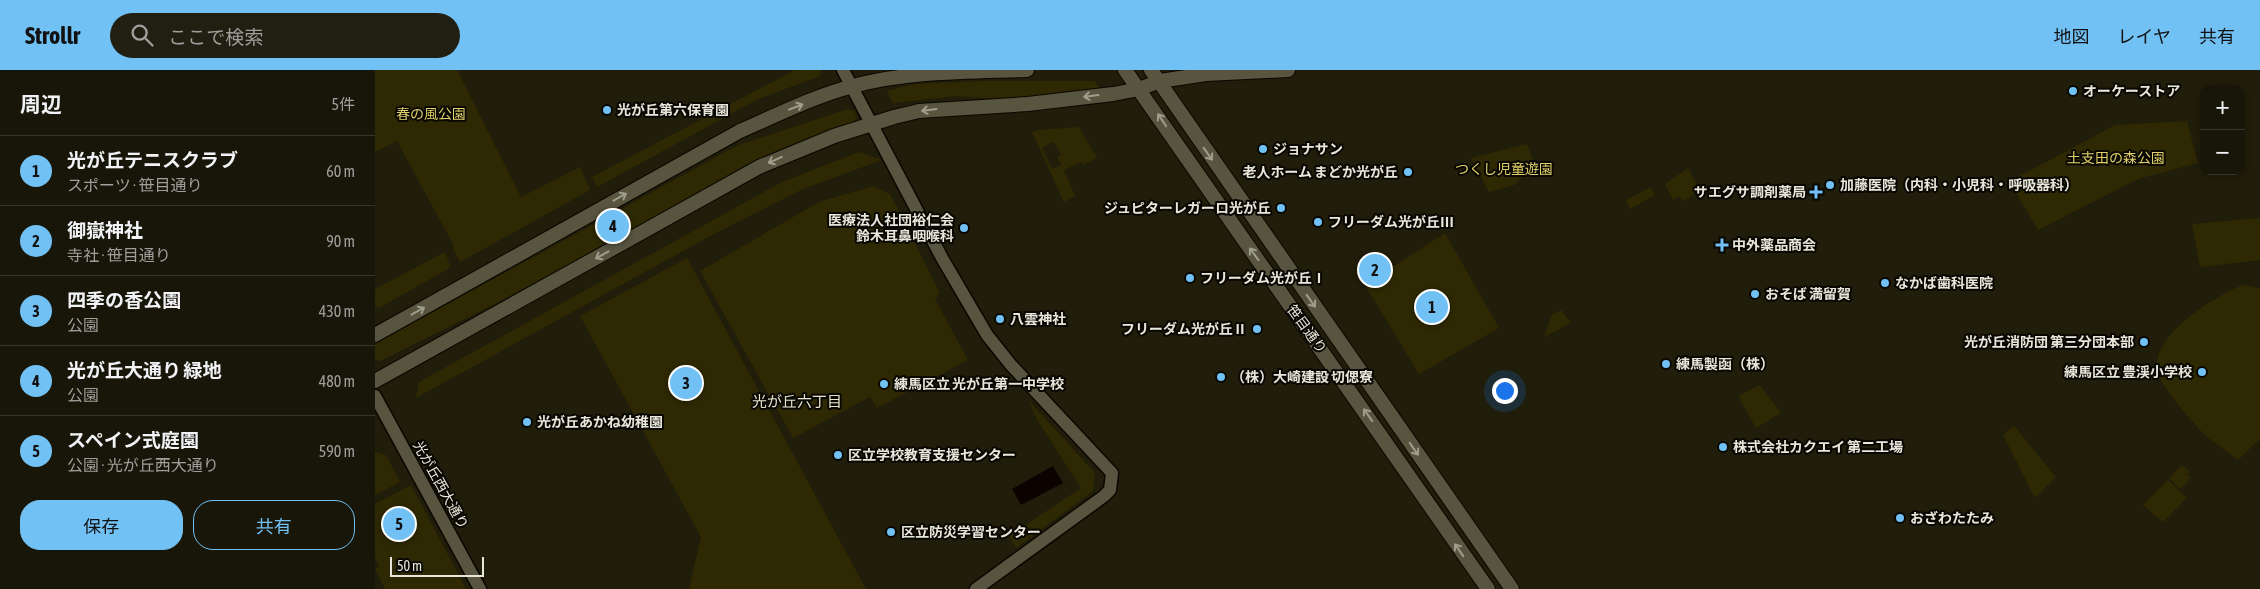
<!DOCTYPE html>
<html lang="ja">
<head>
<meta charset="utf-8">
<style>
	:root { --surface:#181608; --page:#211f12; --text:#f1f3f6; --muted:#9f9f9c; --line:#363529; --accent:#71c1f5 }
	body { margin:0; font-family:"Asap Condensed","Noto Sans JP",sans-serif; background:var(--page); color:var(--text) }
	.controls { position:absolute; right:15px; top:15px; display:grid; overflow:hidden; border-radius:10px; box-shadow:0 2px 8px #0003 }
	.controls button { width:45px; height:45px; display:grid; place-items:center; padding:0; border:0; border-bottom:1px solid var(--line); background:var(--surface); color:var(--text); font:25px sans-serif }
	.scale { position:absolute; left:15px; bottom:12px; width:94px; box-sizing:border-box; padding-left:5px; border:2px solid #e7e6da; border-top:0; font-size:14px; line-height:18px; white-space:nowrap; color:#e7e6da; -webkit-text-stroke:4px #080702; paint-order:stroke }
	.you { position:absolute; left:1129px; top:320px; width:18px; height:18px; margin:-12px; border:4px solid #fff; border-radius:50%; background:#1a73e8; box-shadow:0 0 0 8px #1a73e833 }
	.badge { display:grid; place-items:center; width:32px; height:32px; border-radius:50%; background:var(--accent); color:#111; font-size:16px; font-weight:700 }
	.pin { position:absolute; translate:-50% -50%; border:2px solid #fff; box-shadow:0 1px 5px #0006 }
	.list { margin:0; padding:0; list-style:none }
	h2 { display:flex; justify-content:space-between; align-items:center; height:65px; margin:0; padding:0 20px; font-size:21px }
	h2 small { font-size:16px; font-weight:400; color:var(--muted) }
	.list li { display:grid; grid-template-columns:32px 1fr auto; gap:15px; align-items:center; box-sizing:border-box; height:70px; padding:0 20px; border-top:1px solid var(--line) }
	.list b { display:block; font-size:19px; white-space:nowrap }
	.list p { margin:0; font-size:16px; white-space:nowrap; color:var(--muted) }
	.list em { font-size:16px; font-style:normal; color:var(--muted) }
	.actions { display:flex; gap:10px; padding:15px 20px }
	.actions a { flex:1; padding:11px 0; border:1px solid var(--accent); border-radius:20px; text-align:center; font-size:18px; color:var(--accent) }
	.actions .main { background:var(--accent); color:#111 }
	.icon { flex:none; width:28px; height:28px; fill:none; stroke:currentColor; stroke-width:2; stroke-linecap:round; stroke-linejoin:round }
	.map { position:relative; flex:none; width:1885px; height:519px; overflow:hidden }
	header { display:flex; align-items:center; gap:30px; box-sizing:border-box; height:70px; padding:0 25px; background:var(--accent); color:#111 }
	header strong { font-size:24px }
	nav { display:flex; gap:28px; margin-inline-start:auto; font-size:18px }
	.search { width:350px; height:45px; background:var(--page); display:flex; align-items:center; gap:12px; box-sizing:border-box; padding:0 18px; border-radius:28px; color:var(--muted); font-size:19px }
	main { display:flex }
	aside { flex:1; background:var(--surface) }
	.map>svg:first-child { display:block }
	.green { fill:#2e2903; fill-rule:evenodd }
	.water { fill:#0c0300 }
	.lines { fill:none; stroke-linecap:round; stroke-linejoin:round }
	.tertiary-casing { stroke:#0a0700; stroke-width:15 }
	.secondary-casing { stroke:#0a0700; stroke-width:16 }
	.tertiary { stroke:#57543f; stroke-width:12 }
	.secondary { stroke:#57543f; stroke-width:14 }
	.oneway { stroke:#9f9d8c }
	.poi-dot { fill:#71c1f5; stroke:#080702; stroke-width:2 }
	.labels { text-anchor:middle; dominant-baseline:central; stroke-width:4; stroke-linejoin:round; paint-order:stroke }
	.poi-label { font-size:14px; font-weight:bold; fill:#e7e6da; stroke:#080702; text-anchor:start }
	.park-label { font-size:14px; fill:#e0d069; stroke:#080702 }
	.street-label { font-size:14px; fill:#e7e6da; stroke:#080702 }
	.neighbourhood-label { font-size:15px; fill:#e6e3cb; stroke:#080702 }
</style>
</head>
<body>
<header>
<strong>Strollr</strong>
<div class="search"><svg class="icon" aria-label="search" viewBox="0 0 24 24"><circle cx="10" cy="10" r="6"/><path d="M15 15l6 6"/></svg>ここで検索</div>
<nav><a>地図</a><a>レイヤ</a><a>共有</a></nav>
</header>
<main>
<aside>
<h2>周辺<small>5件</small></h2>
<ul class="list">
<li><span class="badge">1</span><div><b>光が丘テニスクラブ</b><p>スポーツ · 笹目通り</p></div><em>60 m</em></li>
<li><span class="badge">2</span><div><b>御嶽神社</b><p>寺社 · 笹目通り</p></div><em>90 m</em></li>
<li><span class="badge">3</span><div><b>四季の香公園</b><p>公園</p></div><em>430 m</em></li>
<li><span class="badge">4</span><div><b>光が丘大通り 緑地</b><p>公園</p></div><em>480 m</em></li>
<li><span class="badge">5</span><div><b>スペイン式庭園</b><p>公園 · 光が丘西大通り</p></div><em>590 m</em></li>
</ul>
<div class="actions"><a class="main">保存</a><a>共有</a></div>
</aside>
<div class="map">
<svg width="1885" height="519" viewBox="0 0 1885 519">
	<rect width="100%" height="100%" fill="#201d0a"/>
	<g class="green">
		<polygon points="0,0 82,0 146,127 205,97 215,120 85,192 77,177 79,176 22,71 0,82"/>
		<polygon points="420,0 447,0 445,6 381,30 222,117 217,107"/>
		<polygon points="607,11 720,11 725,21 697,25 623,29 581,26 518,33 512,21 538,14"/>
		<polygon points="473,39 479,41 482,48 476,54 432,69 368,99 118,235 5,291 0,290 0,274 363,75"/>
		<polygon points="1812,51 1823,93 1763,109 1663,160 1637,116 1639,109 1740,55"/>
		<path d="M704,57L722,88L708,95L706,92L689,100L700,126L689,132L657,62L663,60ZM679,72L686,85L682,87L686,95L677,99L667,78Z"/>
		<polygon points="1152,74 1160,96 1139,115 1114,122 1096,88"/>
		<polygon points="484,82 507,90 428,119 339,164 41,328 44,312 407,112"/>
		<polygon points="1313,98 1323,117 1318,123 1319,125 1308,131 1305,126 1298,130 1290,114"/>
		<polygon points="498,116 515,124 565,223 560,229 593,290 502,338 495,327 418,368 325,201 444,132"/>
		<polygon points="1276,117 1280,125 1255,139 1251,130"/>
		<polygon points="1885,148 1885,190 1825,197 1817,154"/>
		<polygon points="1070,163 1124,258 1044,304 990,215 1017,201 1016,198"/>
		<polygon points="70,182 75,195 73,199 4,238 0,236 0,219"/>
		<polygon points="312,188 491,519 314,519 326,467 205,246"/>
		<path d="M1868,215L1885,218V369L1863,390C1853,382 1842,375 1832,367C1821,356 1786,317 1783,303C1773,266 1840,226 1868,215Z"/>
		<polygon points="1186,240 1196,253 1169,267 1177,244"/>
		<polygon points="1385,315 1406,343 1381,358 1363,326"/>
		<polygon points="654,331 720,403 718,421 641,478 634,466 706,418 661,348"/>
		<polygon points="1639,356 1681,407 1660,428 1628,365"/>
		<polygon points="0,382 11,385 25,412 0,425"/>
		<polygon points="1807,395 1815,402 1812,405 1816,408 1805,419 1794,408"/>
		<polygon points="1793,410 1812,428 1788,452 1768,435"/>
		<polygon points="36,415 91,519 10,519 0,499 4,496 0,488 0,434"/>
	</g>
	<polygon class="water" points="678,396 688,413 646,435 637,419"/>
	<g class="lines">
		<defs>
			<g id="tertiary">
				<polyline points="468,0 567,188 612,265 636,295 737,403 735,420 729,426 601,519"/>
				<polyline points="0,326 105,519"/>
			</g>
			<g id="secondary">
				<polyline points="750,0 1113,519"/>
				<polyline points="776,0 1137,519"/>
				<path d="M0,265L365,61C402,45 440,26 478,16C535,1 593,2 652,0"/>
				<polyline points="0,311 384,97 459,66 519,47 544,41 653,34 738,24 764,19 785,11 831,4 913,0"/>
			</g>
		</defs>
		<use href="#tertiary" class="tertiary-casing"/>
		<use href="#secondary" class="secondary-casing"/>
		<use href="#tertiary" class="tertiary"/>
		<use href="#secondary" class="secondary"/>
	</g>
	<defs><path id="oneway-shaft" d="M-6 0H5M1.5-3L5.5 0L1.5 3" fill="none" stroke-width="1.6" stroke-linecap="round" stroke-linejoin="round" transform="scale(1.25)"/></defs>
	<g class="oneway">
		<use href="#oneway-shaft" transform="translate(716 26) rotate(173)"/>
		<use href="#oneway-shaft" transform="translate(421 37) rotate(-21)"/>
		<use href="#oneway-shaft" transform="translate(554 40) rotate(173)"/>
		<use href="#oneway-shaft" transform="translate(787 50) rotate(-124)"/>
		<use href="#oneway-shaft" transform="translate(833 84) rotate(55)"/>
		<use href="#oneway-shaft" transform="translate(400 90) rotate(156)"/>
		<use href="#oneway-shaft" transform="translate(245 127) rotate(-29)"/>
		<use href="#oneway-shaft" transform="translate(879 184) rotate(-126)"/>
		<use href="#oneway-shaft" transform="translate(227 185) rotate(151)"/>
		<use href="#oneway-shaft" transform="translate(936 231) rotate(55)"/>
		<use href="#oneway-shaft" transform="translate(43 241) rotate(-29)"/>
		<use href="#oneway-shaft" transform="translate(993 345) rotate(-125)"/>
		<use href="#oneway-shaft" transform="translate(1039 379) rotate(55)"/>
		<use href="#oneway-shaft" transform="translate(1084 480) rotate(-125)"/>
	</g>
	<g class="poi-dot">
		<circle cx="1698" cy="21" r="5"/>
		<circle cx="232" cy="40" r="5"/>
		<circle cx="888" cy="79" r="5"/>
		<circle cx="1033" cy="102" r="5"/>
		<circle cx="1455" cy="115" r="5"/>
		<path d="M1438.5 114.5h5v5h5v5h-5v5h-5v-5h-5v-5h5z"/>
		<circle cx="906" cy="138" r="5"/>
		<circle cx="943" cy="152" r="5"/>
		<circle cx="589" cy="158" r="5"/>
		<path d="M1344.5 167.5h5v5h5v5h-5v5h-5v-5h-5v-5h5z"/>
		<circle cx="815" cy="208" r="5"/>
		<circle cx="1510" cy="213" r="5"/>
		<circle cx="1380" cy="224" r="5"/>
		<circle cx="625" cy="249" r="5"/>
		<circle cx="882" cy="259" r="5"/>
		<circle cx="1769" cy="272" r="5"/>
		<circle cx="1291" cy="294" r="5"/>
		<circle cx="1827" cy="302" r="5"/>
		<circle cx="846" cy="307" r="5"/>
		<circle cx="509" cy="314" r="5"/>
		<circle cx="152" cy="352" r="5"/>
		<circle cx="1348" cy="377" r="5"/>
		<circle cx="463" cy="385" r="5"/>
		<circle cx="1525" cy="448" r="5"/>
		<circle cx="516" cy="462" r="5"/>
	</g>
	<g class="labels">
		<g class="poi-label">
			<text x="1708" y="21">オーケーストア</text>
			<text x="242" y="40">光が丘第六保育園</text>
			<text x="898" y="79">ジョナサン</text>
			<text x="1023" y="102" text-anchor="end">老人ホーム まどか光が丘</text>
			<text x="1465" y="115">加藤医院（内科・小児科・呼吸器科）</text>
			<text x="1431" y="122" text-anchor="end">サエグサ調剤薬局</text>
			<text x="896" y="138" text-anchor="end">ジュピターレガーロ光が丘</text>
			<text x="579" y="150" text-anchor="end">医療法人社団裕仁会<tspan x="579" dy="16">鈴木耳鼻咽喉科</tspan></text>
			<text x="953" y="152">フリーダム光が丘Ⅲ</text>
			<text x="1357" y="175">中外薬品商会</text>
			<text x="825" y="208">フリーダム光が丘Ⅰ</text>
			<text x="1520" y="213">なかば歯科医院</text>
			<text x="1390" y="224">おそば 満留賀</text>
			<text x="635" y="249">八雲神社</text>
			<text x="872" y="259" text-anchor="end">フリーダム光が丘Ⅱ</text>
			<text x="1759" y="272" text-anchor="end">光が丘消防団 第三分団本部</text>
			<text x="1301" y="294">練馬製函（株）</text>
			<text x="1817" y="302" text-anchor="end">練馬区立 豊渓小学校</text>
			<text x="856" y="307">（株）大崎建設 切偲寮</text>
			<text x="519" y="314">練馬区立 光が丘第一中学校</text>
			<text x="162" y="352">光が丘あかね幼稚園</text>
			<text x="1358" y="377">株式会社カクエイ 第二工場</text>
			<text x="473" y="385">区立学校教育支援センター</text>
			<text x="1535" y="448">おざわたたみ</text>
			<text x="526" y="462">区立防災学習センター</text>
		</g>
		<g class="park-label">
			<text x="56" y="44">春の風公園</text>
			<text x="1741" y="88">土支田の森公園</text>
			<text x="1129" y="99">つくし児童遊園</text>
		</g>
		<g class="street-label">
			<text transform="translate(932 259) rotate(54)">笹目通り</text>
			<text transform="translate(66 415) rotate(61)">光が丘西大通り</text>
		</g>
		<g class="neighbourhood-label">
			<text x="422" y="331">光が丘六丁目</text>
		</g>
	</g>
</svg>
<div class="controls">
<button>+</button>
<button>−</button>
</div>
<div class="scale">50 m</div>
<div class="you"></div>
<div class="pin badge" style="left:1057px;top:237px">1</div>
<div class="pin badge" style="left:1000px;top:200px">2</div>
<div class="pin badge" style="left:311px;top:313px">3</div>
<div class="pin badge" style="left:238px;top:156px">4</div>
<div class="pin badge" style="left:24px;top:454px">5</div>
</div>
</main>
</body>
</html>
